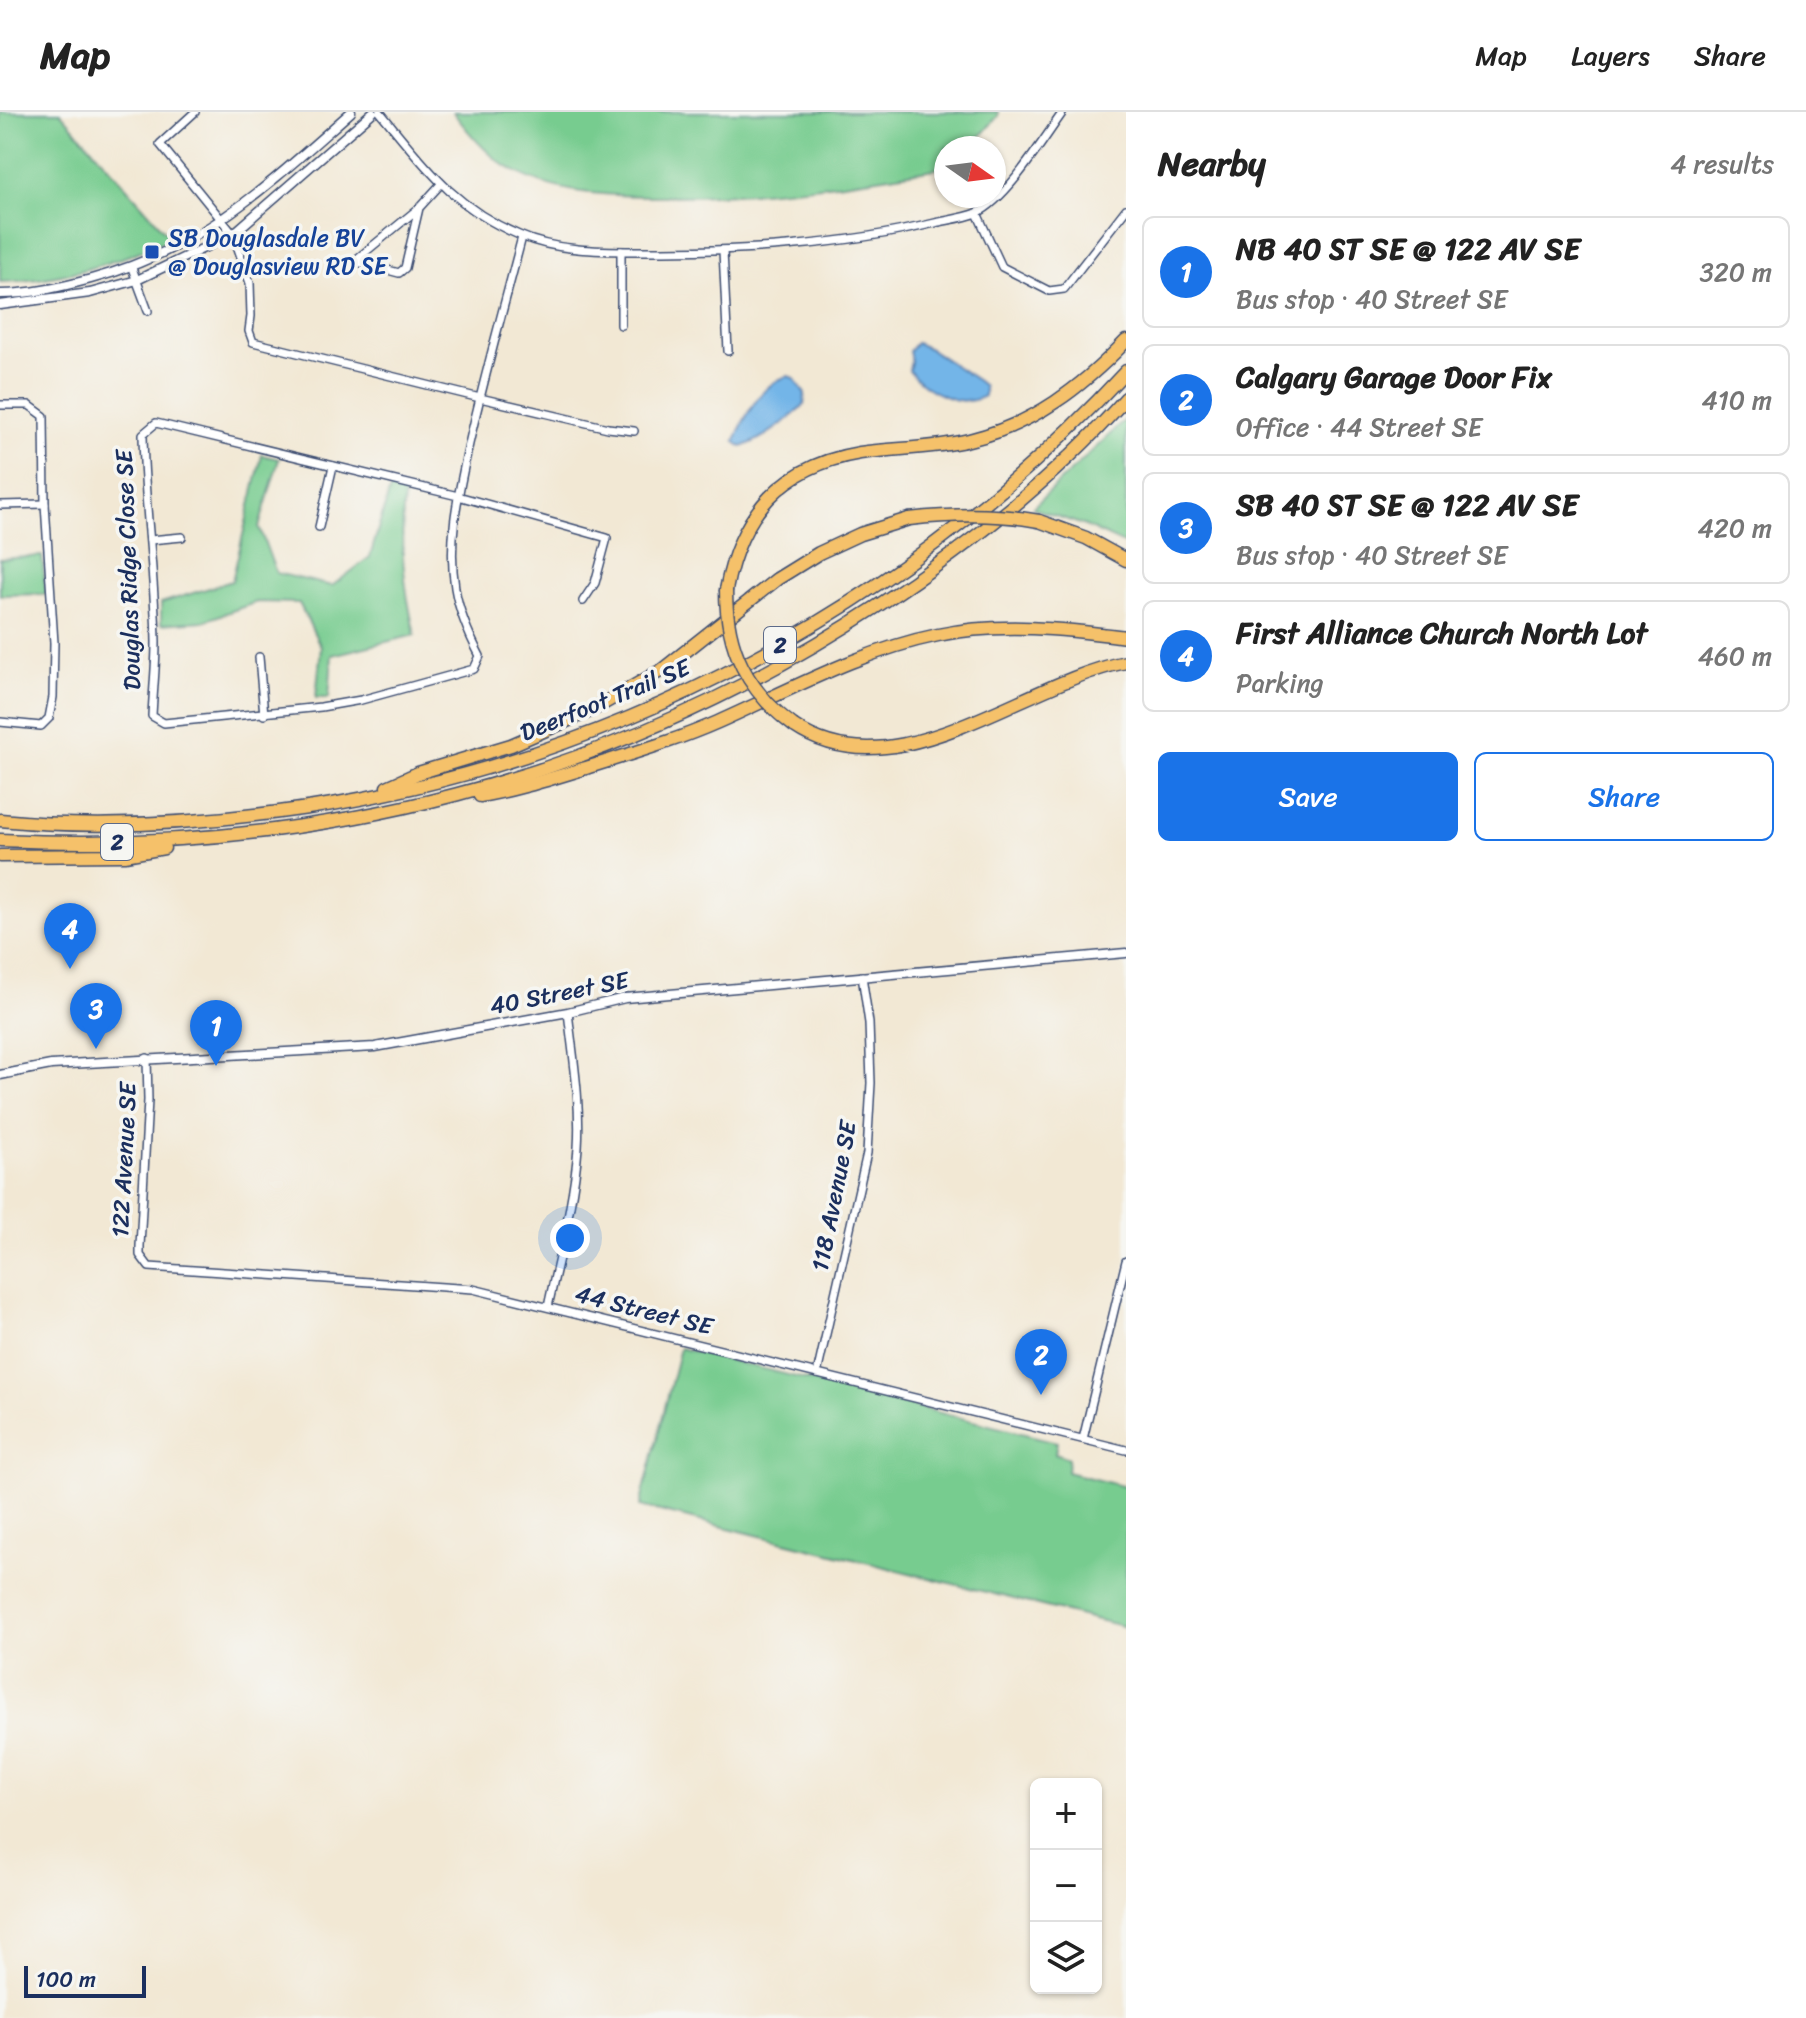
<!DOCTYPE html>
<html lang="en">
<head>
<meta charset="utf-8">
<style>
	:root { --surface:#fff; --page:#f6f6f6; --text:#222; --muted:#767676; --line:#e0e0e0; --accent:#1a73e8 }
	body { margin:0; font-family:Sriracha,sans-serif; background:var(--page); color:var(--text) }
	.controls { position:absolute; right:24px; bottom:24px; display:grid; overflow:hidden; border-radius:12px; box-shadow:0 2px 6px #0004 }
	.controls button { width:72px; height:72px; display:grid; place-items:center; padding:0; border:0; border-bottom:2px solid var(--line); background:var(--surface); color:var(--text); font:40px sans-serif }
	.compass { position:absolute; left:934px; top:24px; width:72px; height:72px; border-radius:50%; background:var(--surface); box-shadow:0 2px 6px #0004; rotate:104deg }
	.scale { position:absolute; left:24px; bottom:20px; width:122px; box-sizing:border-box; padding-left:8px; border:4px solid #1b2f5e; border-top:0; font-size:22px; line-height:28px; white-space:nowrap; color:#1b2f5e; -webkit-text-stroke:6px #f6f6f2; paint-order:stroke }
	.you { position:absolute; left:570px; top:1126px; width:28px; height:28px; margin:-20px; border:6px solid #fff; border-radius:50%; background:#1a73e8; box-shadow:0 0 0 12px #1a73e833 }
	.badge { display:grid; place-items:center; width:52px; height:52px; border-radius:50%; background:var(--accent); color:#fff; font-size:26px; font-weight:700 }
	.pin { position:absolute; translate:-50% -66px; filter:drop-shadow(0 2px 4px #0008) }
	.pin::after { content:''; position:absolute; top:42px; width:28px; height:24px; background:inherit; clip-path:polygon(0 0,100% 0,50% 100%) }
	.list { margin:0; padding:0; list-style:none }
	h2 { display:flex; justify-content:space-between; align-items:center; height:104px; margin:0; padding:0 32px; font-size:34px }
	h2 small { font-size:26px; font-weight:400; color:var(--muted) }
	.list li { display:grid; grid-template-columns:52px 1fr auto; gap:24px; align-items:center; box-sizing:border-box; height:112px; margin:0 16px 16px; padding:0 16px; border:2px solid var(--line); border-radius:12px }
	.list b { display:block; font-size:30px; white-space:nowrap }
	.list p { margin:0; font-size:26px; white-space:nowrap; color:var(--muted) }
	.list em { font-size:26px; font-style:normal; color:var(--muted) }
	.actions { display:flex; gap:16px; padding:24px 32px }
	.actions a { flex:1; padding:18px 0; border:2px solid var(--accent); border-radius:12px; text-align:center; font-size:28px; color:var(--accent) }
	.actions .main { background:var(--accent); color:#fff }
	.icon { flex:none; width:44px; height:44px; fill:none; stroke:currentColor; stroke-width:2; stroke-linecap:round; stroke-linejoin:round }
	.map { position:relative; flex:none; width:1126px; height:1906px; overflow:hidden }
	header { display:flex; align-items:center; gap:48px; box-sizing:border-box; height:112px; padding:0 40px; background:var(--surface); border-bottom:2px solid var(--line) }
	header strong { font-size:38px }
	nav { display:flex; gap:44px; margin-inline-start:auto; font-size:28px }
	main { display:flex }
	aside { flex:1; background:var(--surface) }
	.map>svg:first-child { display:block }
	.green { fill:#77cc8f; stroke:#497e76; stroke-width:2 }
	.water { fill:#73b5e8; stroke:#4772a3; stroke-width:2 }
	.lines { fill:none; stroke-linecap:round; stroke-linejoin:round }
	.minor-casing { stroke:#3b4b70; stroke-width:10 }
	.tertiary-casing { stroke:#3b4b70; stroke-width:11 }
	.motorway-casing { stroke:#3b4b70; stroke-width:15 }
	.minor { stroke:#fff; stroke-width:7 }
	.tertiary { stroke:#fff; stroke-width:8 }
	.motorway { stroke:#f5c16b; stroke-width:12 }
	.motorway-bridge-casing { stroke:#3b4b70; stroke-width:15; stroke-linecap:butt }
	.motorway-bridge { stroke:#f5c16b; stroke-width:12 }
	.transit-dot { fill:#1a4fb4; stroke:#f6f6f2; stroke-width:3 }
	.labels { text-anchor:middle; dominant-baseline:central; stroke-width:7; stroke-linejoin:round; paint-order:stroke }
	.shield { fill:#f6f6f2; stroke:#5d6b8a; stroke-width:2 }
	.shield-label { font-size:22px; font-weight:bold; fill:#1b2f5e }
	.transit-label { font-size:24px; fill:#164399; stroke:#f6f6f2; text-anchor:start }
	.street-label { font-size:24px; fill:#1b2f5e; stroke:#f6f6f2 }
</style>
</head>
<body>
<header>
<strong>Map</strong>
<nav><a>Map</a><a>Layers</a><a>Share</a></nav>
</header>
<main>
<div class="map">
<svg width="1126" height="1906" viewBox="0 0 1126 1906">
	<rect width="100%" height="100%" fill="#f6f6f2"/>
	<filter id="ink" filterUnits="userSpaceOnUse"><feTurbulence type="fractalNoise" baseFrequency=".0125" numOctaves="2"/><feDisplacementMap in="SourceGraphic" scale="16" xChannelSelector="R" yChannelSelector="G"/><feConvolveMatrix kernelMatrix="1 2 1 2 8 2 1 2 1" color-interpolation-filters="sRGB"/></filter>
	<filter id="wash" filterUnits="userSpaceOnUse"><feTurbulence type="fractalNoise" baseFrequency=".006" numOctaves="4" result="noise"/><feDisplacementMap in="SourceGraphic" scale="32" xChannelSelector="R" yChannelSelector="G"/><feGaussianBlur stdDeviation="1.8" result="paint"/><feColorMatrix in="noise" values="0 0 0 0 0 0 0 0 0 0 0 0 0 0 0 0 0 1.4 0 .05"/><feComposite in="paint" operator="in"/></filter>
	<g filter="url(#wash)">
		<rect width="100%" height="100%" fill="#f2e8d4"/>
		<g class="green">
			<path d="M0,0H60L171,126C117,151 60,169 0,170Z"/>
			<path d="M453,0H998V4L970,36H946V55C851,71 759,85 662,84C609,84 550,83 504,53C484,39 467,19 453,0Z"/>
			<polygon points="1126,307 1126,433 1083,413 1035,397 1033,395"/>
			<path d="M262,343L279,347L259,415L276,461L332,474L370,445L390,377L404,381C400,435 403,470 415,523L332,543L329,586H316L321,535L299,491L257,490L204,509L161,512V491L232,469Z"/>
			<polygon points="42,444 46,482 0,483 0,447"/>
			<polygon points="680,1236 1057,1330 1055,1341 1068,1346 1067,1360 1126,1375 1126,1515 640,1394"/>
		</g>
		<g class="water">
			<path d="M916,231L930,237L978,269L984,274V284C961,298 924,278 909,259L911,249L909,239Z"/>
			<path d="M788,264L794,266L805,282L804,293C786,310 766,326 742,335L735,330C744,305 761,272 788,264Z"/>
		</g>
	</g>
	<g filter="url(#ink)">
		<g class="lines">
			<defs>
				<g id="minor">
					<polyline points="195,0 160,32 233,122 250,171 251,204 249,219 253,230 480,286 608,316 634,319"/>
					<path d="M380,0C424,53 453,95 519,123C557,140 604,139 645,139C741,139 841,134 935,111C948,108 964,106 977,101C1007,87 1043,28 1063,0"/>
					<polyline points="419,96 405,156 399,161 361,151 358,146 419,96 440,73"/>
					<polyline points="977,101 1002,155 1049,179 1064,177 1126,97"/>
					<path d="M522,125C504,194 485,262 469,332C459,379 447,427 455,476C459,500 469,523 480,544L474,557L361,588L321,595L164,611L152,604C153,580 156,555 156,530C155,461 144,391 143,322L156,311L458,384L607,426L595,471L583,489"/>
					<polyline points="621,139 621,213"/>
					<polyline points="723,139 728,239"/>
					<polyline points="132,156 148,199"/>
					<polyline points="0,293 29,293 44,304 45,392 54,531 53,585 49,606 41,614 0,610"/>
					<polyline points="0,393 45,392"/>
					<polyline points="319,415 333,354"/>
					<polyline points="150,428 182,425"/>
					<polyline points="259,545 264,603"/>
					<polyline points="147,946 148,988 140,1134 140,1143 149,1155 473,1177 1126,1338"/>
					<path d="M548,1195C559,1143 574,1089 578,1036C581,991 573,944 568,900"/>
					<polyline points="817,1262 867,1041 871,971 869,911 862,864"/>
					<polyline points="1083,1327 1126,1149"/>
				</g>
				<g id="tertiary">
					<path d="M0,182C31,182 61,175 91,167C203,137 267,74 351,0"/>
					<polyline points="0,193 90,181 137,168 233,122 373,0"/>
					<polyline points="0,963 51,953 375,935 568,900 625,886 1126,841"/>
				</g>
				<g id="motorway">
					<polyline points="1039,409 1086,426 1126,448"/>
					<path d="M726,478C740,403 781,354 860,341C896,336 933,337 969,328C1033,313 1082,275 1126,229"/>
					<path d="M794,614C896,683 1022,570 1126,550"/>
					<polyline points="387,675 418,661 511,633 592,598 662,558 777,467 819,441 860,422 909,407"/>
					<path d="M480,684C516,678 550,667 586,656C630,642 675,629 718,610C790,578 860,539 938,523C1000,510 1064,517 1126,525"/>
					<path d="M0,708C102,718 207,711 308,696C621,647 911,492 1126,259"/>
					<path d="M0,728C314,744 612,668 876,495C965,437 1055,366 1126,286"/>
					<polyline points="0,744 125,743 164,736"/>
				</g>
			</defs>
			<use href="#minor" class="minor-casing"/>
			<use href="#tertiary" class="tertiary-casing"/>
			<use href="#motorway" class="motorway-casing"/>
			<use href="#minor" class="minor"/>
			<use href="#tertiary" class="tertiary"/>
			<use href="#motorway" class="motorway"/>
			<defs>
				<g id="motorway-bridge">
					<path d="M909,407C954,402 995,401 1039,409"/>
					<path d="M726,478C726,537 747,579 794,614"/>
				</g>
			</defs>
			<use href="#motorway-bridge" class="motorway-bridge-casing"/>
			<use href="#motorway-bridge" class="motorway-bridge"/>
		</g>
	</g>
	<rect class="transit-dot" x="144" y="132" width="16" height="16" rx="4"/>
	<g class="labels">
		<g class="shield">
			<rect x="764" y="515" width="32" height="36" rx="6"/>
			<rect x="101" y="712" width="32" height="36" rx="6"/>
		</g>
		<g class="shield-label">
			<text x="780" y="533">2</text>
			<text x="117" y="730">2</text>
		</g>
		<g class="transit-label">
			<text x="168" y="126">SB Douglasdale BV<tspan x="168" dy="28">@ Douglasview RD SE</tspan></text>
		</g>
		<g class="street-label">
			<text transform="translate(128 458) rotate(-92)">Douglas Ridge Close SE</text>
			<text transform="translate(605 588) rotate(-22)">Deerfoot Trail SE</text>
			<text transform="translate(559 881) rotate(-11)">40 Street SE</text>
			<text transform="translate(124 1048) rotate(-87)">122 Avenue SE</text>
			<text transform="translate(834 1084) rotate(-79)">118 Avenue SE</text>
			<text transform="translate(644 1198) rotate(14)">44 Street SE</text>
		</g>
	</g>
</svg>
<div class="controls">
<button>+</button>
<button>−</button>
<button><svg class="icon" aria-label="layers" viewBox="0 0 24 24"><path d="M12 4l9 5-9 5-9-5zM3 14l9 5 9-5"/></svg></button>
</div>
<svg class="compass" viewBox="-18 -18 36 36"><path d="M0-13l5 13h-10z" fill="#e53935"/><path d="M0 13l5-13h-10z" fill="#767676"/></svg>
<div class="scale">100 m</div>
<div class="you"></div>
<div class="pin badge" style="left:216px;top:954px">1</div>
<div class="pin badge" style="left:1041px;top:1283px">2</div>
<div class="pin badge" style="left:96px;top:937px">3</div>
<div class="pin badge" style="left:70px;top:857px">4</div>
</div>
<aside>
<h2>Nearby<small>4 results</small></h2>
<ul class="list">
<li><span class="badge">1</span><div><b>NB 40 ST SE @ 122 AV SE</b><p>Bus stop · 40 Street SE</p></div><em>320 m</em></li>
<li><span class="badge">2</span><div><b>Calgary Garage Door Fix</b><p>Office · 44 Street SE</p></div><em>410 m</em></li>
<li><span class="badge">3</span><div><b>SB 40 ST SE @ 122 AV SE</b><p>Bus stop · 40 Street SE</p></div><em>420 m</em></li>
<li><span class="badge">4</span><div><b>First Alliance Church North Lot</b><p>Parking</p></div><em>460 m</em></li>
</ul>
<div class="actions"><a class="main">Save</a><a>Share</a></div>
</aside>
</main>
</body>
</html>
